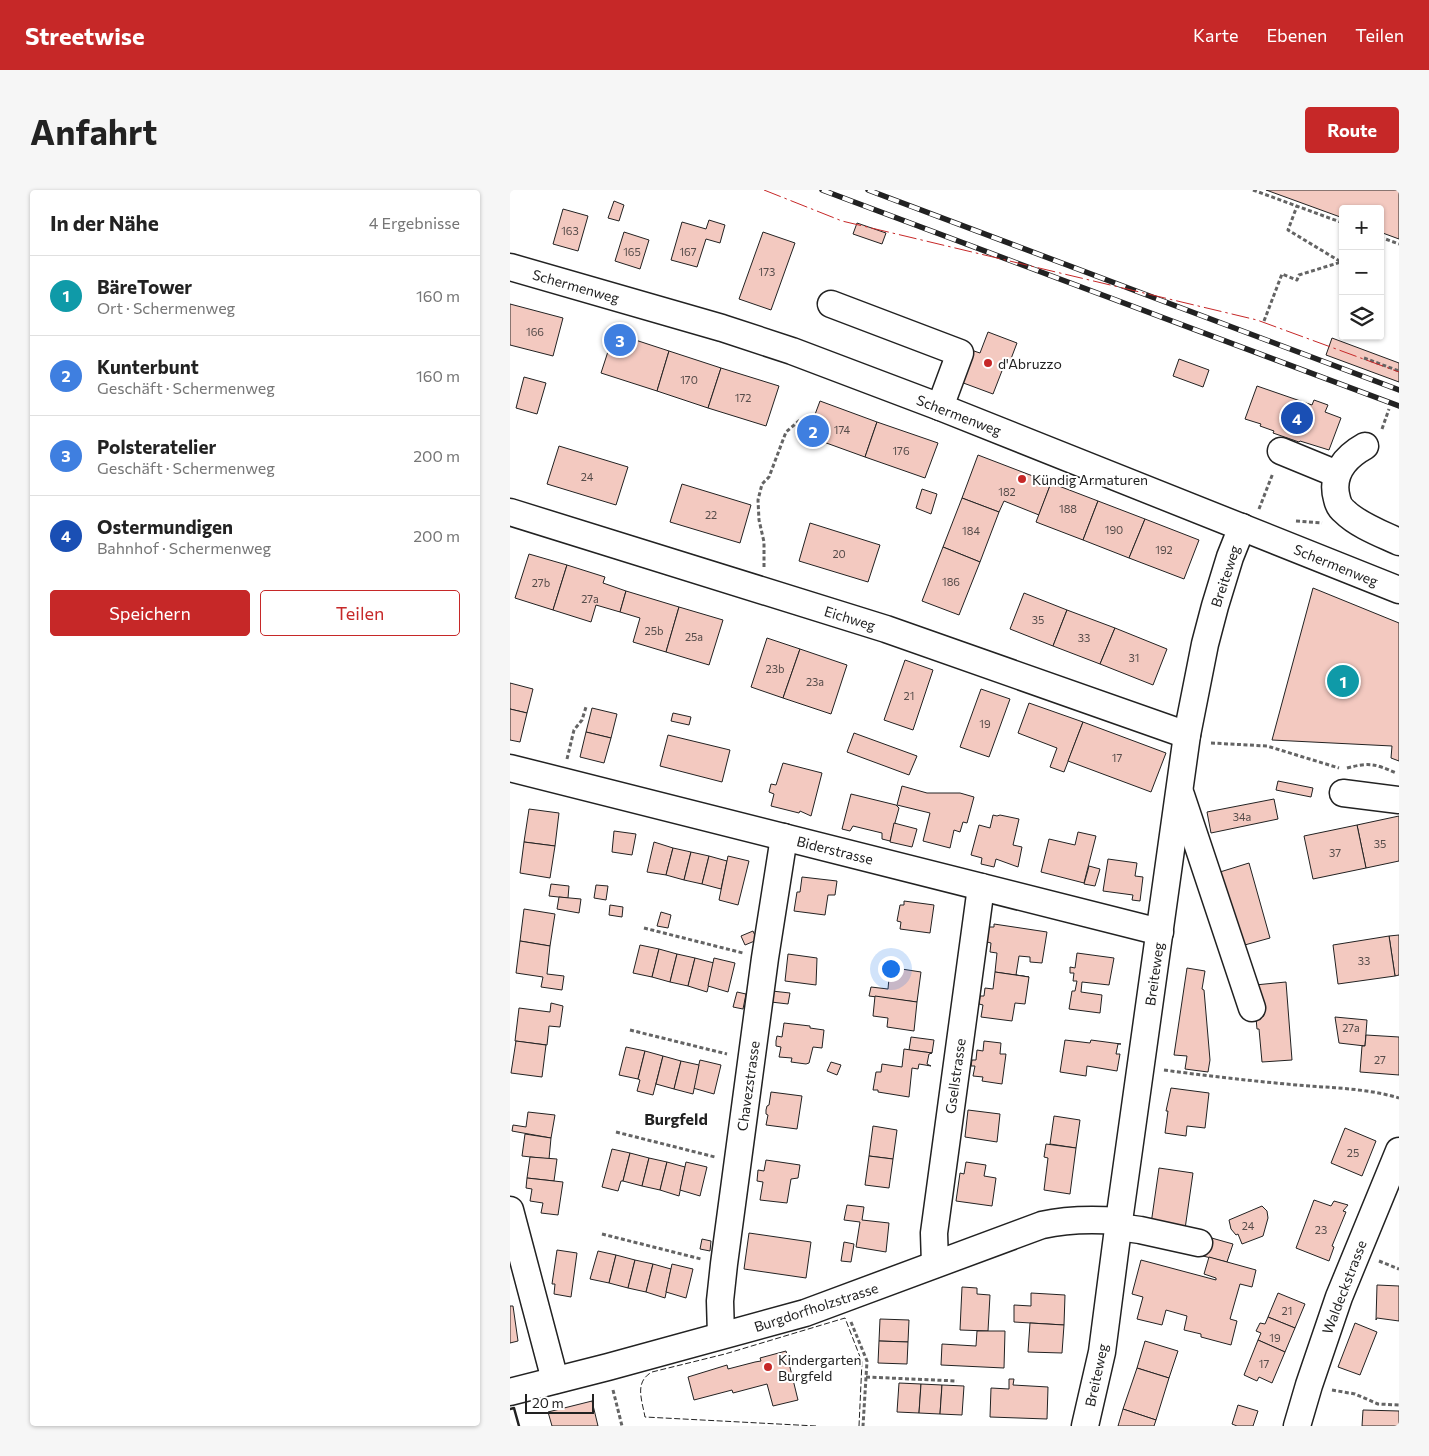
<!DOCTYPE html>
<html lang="de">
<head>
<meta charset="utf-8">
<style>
	:root { --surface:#fff; --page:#f6f6f6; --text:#222; --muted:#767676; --line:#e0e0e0; --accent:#c62828 }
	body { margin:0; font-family:Commissioner,sans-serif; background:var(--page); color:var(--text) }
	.controls { position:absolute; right:15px; top:15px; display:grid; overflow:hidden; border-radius:5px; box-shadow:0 1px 4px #0004 }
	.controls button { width:45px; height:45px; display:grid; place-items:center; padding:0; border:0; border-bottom:1px solid var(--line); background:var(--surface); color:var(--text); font:25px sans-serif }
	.scale { position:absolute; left:15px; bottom:12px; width:69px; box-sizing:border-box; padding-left:5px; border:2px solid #222; border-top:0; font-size:14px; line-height:18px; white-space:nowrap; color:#222; -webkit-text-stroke:4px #fff; paint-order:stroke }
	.you { position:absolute; left:380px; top:778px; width:18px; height:18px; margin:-12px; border:4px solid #fff; border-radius:50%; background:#1a73e8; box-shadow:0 0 0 8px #1a73e833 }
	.badge { display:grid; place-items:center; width:32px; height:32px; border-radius:50%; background:var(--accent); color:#fff; font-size:16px; font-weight:700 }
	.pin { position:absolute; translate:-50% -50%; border:2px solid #fff; box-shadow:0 1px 5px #0006 }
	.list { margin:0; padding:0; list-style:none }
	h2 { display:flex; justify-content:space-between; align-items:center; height:65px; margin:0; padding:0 20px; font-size:21px }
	h2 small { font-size:16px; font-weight:400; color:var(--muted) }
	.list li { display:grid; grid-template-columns:32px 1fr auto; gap:15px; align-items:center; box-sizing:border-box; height:80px; padding:0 20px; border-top:1px solid var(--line) }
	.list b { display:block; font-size:19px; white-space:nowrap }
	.list p { margin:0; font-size:16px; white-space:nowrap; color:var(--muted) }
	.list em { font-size:16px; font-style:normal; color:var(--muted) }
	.actions { display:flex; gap:10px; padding:15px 20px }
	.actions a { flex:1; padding:11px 0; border:1px solid var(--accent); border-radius:5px; text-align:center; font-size:18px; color:var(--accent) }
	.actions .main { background:var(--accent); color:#fff }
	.icon { flex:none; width:28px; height:28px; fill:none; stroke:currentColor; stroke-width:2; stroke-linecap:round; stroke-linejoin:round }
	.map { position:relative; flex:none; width:889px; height:1236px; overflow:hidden; border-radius:5px }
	header { display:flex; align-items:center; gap:30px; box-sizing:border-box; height:70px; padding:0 25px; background:var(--accent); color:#fff }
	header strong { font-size:24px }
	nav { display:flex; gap:28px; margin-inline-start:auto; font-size:18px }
	.intro { display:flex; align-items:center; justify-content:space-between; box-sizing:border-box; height:120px; padding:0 30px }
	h1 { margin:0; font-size:35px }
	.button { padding:12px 22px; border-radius:5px; background:var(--accent); color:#fff; font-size:18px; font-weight:700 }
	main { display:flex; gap:30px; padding:0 30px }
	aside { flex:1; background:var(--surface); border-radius:5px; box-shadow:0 1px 4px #0004 }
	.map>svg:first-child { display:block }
	.building { fill:#f3c9c0; stroke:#222 }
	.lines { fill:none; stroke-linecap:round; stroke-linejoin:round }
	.minor-casing { stroke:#222; stroke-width:29 }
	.path { stroke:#646464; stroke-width:3; stroke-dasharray:4 2.5; stroke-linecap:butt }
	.minor { stroke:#fff; stroke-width:26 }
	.rail-casing { stroke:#222; stroke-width:5.5 }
	.rail { stroke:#fff; stroke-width:4; stroke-dasharray:11; stroke-linecap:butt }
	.fence { stroke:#222; stroke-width:1; stroke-dasharray:6 2.5; stroke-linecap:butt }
	.wall { stroke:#222; stroke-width:2.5 }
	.power { stroke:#c62828; stroke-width:1; stroke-dasharray:18 4 2.5 4; stroke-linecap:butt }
	.poi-dot { fill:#c62828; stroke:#fff; stroke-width:2 }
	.labels { text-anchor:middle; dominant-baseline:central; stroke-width:4; stroke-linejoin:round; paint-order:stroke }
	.number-label { font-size:11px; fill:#564c4a }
	.street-label { font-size:14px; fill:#222; stroke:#fff }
	.poi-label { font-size:14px; fill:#222; stroke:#fff; text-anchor:start }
	.quarter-label { font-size:16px; font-weight:bold; fill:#222; stroke:#fff }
</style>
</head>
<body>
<header>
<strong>Streetwise</strong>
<nav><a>Karte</a><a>Ebenen</a><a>Teilen</a></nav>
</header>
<div class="intro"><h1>Anfahrt</h1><a class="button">Route</a></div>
<main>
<aside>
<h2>In der Nähe<small>4 Ergebnisse</small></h2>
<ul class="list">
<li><span class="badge" style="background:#0f9aa8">1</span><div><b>BäreTower</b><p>Ort · Schermenweg</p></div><em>160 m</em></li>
<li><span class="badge" style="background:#3f7fe0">2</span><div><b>Kunterbunt</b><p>Geschäft · Schermenweg</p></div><em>160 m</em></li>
<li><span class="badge" style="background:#3f7fe0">3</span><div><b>Polsteratelier</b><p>Geschäft · Schermenweg</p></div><em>200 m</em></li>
<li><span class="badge" style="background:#1a4fb4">4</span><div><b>Ostermundigen</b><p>Bahnhof · Schermenweg</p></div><em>200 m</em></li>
</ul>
<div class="actions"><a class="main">Speichern</a><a>Teilen</a></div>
</aside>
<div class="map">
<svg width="889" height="1236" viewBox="0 0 889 1236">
	<rect width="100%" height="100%" fill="#fff"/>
	<g class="building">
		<polygon points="756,0 889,0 889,49 870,42 870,19 833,19 833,28"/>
		<polygon points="104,11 114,15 109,31 98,28"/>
		<polygon points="53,19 78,26 68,61 43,54"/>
		<polygon points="199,30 215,35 210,53 196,49 187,77 161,70 172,32 196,39"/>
		<polygon points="347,33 376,43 372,54 343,44"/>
		<polygon points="114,42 139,50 130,79 105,71"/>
		<polygon points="253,42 285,53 261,120 229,109"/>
		<polygon points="0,114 53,128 43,166 0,155"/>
		<polygon points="478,142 507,153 499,174 495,173 483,204 448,191 461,160 470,163"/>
		<polygon points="104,143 159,161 147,201 91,183"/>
		<polygon points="822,148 889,173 889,192 816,165"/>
		<polygon points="159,161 211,178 198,218 147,201"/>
		<polygon points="669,169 699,180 693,197 663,186"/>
		<polygon points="211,178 269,196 256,236 198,218"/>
		<polygon points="14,187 36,193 27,224 6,218"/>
		<polygon points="747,196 802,215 804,210 818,215 815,222 831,228 819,260 790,251 789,252 763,243 764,241 750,236 751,234 735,229"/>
		<polygon points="310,211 367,232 355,267 297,246"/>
		<polygon points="367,232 428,253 415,288 355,267"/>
		<polygon points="49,256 118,277 106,315 37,294"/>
		<polygon points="468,265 541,293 529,325 494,311 489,322 452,308"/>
		<polygon points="541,293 588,311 573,350 526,332"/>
		<polygon points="172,294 241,315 230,353 160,332"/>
		<polygon points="412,299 427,304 421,324 406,318"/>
		<polygon points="452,308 489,322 470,372 433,357"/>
		<polygon points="588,311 635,329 619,368 573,350"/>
		<polygon points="635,329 689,350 674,389 619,368"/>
		<polygon points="300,333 370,355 358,392 289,371"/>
		<polygon points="433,357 470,372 449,425 412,411"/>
		<polygon points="19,364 57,375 43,420 5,408"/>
		<polygon points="57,375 95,387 93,393 116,401 110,422 86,415 81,432 43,420"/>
		<polygon points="803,398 889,433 889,571 881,568 882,556 762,550"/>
		<polygon points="116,401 169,417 156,462 123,452 130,428 110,422"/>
		<polygon points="514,403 557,420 543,456 500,439"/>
		<polygon points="169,417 213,430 199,475 156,462"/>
		<polygon points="557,420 605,438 590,474 543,456"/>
		<polygon points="605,438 657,459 643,495 590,474"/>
		<polygon points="257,448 290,459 273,508 241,497"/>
		<polygon points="290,459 337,475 321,524 273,508"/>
		<polygon points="395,470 423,480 403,540 374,530"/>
		<polygon points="0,493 23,499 17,523 0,519"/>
		<polygon points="471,499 500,509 479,567 450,557"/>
		<polygon points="519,513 573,532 554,582 540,577 547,558 508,543"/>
		<polygon points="82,518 107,524 101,548 76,542"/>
		<polygon points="0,519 17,523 10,552 0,550"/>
		<polygon points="163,523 181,527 179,535 161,531"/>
		<polygon points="573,532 656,563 641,602 558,571"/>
		<polygon points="76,542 101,548 94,573 70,567"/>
		<polygon points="344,543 407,566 399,585 337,562"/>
		<polygon points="158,545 220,560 212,592 150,576"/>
		<polygon points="273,573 312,583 301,626 290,621 289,623 261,616 264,604 259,602 261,594 266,595"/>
		<polygon points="768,591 803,598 801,607 766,600"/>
		<polygon points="392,596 417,603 450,603 464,607 457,633 453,632 450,642 444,640 440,658 413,651 420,623 387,615"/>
		<polygon points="341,604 386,615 389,618 380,651 372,649 372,643 343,636 340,641 332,639"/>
		<polygon points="764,609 768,629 701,643 697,622"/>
		<polygon points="19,619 49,623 45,656 14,652"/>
		<polygon points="483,625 487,626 490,625 509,629 503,655 512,657 508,677 486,669 484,677 471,674 472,668 461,665 469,635 480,638"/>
		<polygon points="889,626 889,671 856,678 847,635"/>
		<polygon points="384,633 407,639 402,657 380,652"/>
		<polygon points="847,635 856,678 803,689 794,646"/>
		<polygon points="104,641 126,644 122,665 102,662"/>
		<polygon points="568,642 586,646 574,693 531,682 539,649 565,655"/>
		<polygon points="14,652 45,656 40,688 10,683"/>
		<polygon points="144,652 163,658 156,685 137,682"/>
		<polygon points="163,658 181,662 174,690 156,685"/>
		<polygon points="181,662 199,666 192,694 174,690"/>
		<polygon points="199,666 217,671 211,699 192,694"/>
		<polygon points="218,666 239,671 228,715 209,710"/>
		<polygon points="598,669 627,673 625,686 633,687 630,711 622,710 623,705 593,701"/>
		<polygon points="739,673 760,748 731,756 710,682"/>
		<polygon points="579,676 590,679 585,696 574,694"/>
		<polygon points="292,687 327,691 325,705 318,705 315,725 284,721 287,702 290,702"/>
		<polygon points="41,694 59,696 58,708 39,706"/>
		<polygon points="86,695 98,696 96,710 84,708"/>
		<polygon points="49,707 71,709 69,723 47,719"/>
		<polygon points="394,711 424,715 420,743 390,739 391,732 387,731 390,715 394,715"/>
		<polygon points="100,715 113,717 112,727 99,725"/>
		<polygon points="14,719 45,724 40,756 10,751"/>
		<polygon points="151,722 161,725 158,738 147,736"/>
		<polygon points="484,734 537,742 532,773 520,772 520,767 509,766 506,785 519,787 485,782 487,763 480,762 481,753 477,752 479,737 484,737"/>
		<polygon points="243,741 247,750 235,755 231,746"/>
		<polygon points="889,745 889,785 885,786 879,746"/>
		<polygon points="879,746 885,786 828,794 823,755"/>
		<polygon points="10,751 40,756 37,784 54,786 52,800 31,797 33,787 6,783"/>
		<polygon points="130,755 149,759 142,787 123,783"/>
		<polygon points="149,759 167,764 160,792 142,787"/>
		<polygon points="567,763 604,768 599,795 572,792 571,802 592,805 590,823 559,819 562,801 565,801 567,791 563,791 564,783 560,783 560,777 565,778"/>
		<polygon points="167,764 185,768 178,796 160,792"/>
		<polygon points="278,764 307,768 306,795 275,791"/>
		<polygon points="185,768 204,773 197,802 178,796"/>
		<polygon points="204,768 225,773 218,802 198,796"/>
		<polygon points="385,778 411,782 407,812 359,806 361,797 378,799 379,788 384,788"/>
		<polygon points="677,778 695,781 692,799 694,800 700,870 698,882 675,879 677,866 664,865"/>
		<polygon points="485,782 519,787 515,814 505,813 502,831 471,827 473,815 469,814 470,806 474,806 475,798 483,799"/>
		<polygon points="776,792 782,870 752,872 749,839 747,839 746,828 745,795"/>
		<polygon points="262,801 280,803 278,814 261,812"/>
		<polygon points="227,802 236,804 233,819 223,817"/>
		<polygon points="365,806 407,812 404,841 377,837 378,828 363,826"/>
		<polygon points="41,813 53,816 50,837 39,836 37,855 5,851 9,818 40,822"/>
		<polygon points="825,827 857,830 855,856 829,853"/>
		<polygon points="274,833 300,836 300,838 314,840 312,858 303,857 299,873 296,874 281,872 282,868 269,867 271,857 266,856 266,851 267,846 272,847"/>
		<polygon points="856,845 889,847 889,885 850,882 852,856 855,856"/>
		<polygon points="401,847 424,850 422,863 399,860"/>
		<polygon points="555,850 580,853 581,850 611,854 608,854 606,864 610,864 607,881 577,876 576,886 550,882"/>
		<polygon points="6,851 36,855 32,887 1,883"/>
		<polygon points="474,851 491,853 490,864 496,864 492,894 472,891 473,887 463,886 465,876 461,876 462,870 466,870 467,860 473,861"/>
		<polygon points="116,857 135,861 128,889 109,885"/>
		<polygon points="394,859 422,863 419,864 417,874 421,876 409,874 408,879 402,878 399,907 368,902 368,900 363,900 366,882 371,882 372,874 392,877"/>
		<polygon points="135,861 153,866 143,905 127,901 130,890 128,889"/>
		<polygon points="153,866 171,871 164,899 146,894"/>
		<polygon points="190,870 211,875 204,904 183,898"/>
		<polygon points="171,871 189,875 183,904 164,899"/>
		<polygon points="321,872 331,875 327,885 317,881"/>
		<polygon points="661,898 699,903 695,938 677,936 676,946 655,943 658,921 656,921"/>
		<polygon points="261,902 292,906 287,939 256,935 258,925 256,924 256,920 257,916 259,915"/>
		<polygon points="458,920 490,924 487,952 455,947"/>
		<polygon points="18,922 45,925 41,948 2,941 3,935 16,937"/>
		<polygon points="544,926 570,930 566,958 540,954"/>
		<polygon points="363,936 387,940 383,969 359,966"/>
		<polygon points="835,938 866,951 852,986 821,973"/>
		<polygon points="15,944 41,948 39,969 12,966"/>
		<polygon points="536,954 566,958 560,1004 534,1000 538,968 534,967"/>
		<polygon points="102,959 120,963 113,991 111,991 108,1001 92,997"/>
		<polygon points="120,963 139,968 132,996 113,991"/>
		<polygon points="359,966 383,969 379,998 355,995"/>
		<polygon points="20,967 47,969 44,991 17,988"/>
		<polygon points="139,968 157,972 150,1000 132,996"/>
		<polygon points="256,970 290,975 288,988 281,989 277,1013 250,1010 253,992 247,991 248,980 254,981"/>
		<polygon points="157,972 175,977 169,1006 150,1000"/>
		<polygon points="176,972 197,977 190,1006 170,1000"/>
		<polygon points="456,972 476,975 474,986 486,988 482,1016 446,1011 450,983 454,984"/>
		<polygon points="649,978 683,983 675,1039 641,1034"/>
		<polygon points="17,988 53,992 48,1025 31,1023 33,1013 20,1011 22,999 16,998"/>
		<polygon points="804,1010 821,1016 824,1011 838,1015 833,1021 836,1022 822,1056 824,1057 819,1071 786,1058"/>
		<polygon points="337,1015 354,1017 352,1030 379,1033 376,1062 346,1057 350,1032 334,1030"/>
		<polygon points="752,1016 757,1021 758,1028 753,1046 732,1054 728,1044 726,1045 721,1039 719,1030"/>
		<polygon points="239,1043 301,1052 296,1088 234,1079"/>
		<polygon points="698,1047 723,1054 717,1072 693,1066"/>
		<polygon points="192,1049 201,1051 200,1061 190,1059"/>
		<polygon points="334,1052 344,1054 341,1072 331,1071"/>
		<polygon points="47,1060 67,1063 61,1107 44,1104 45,1094 42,1094"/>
		<polygon points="88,1061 106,1065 99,1093 80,1089"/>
		<polygon points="106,1065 125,1070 118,1098 99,1093"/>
		<polygon points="699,1067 746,1080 742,1097 730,1094 720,1129 727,1131 721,1155 691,1147 691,1144 674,1140 677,1126 656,1120 652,1135 627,1129 633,1107 622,1104 631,1070 706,1090 706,1088 694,1084"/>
		<polygon points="125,1070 143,1074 136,1102 118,1098"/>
		<polygon points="143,1074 161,1079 155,1108 136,1102"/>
		<polygon points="162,1074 183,1079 176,1108 156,1102"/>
		<polygon points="867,1095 889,1096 889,1131 867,1128 866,1130"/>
		<polygon points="452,1097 467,1098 467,1104 480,1105 478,1141 450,1140"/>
		<polygon points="521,1103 555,1105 554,1135 504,1132 504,1115 521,1116"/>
		<polygon points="768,1103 795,1114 785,1138 758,1127"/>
		<polygon points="0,1116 3,1116 8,1151 0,1153"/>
		<polygon points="758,1127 785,1138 775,1162 748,1150 751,1143 746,1141 750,1133 755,1134"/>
		<polygon points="370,1129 399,1130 398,1152 369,1151"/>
		<polygon points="520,1133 554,1135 552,1163 518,1162"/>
		<polygon points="845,1133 867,1142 850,1185 828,1177"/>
		<polygon points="467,1141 495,1141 494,1178 431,1175 432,1154 466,1156"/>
		<polygon points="748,1150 775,1162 762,1193 749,1187 747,1191 734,1185"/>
		<polygon points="369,1151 398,1152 397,1174 368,1173"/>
		<polygon points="635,1151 668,1161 659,1188 627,1178"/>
		<polygon points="276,1161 288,1210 263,1216 257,1194 223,1203 222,1200 184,1210 178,1187 217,1175 218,1179 245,1172 251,1171 250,1168"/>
		<polygon points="627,1178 659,1188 646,1230 613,1219"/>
		<polygon points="499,1189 504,1189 503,1195 538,1197 537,1229 480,1227 481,1198 499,1199"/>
		<polygon points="389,1193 411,1194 409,1223 387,1222"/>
		<polygon points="411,1194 432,1195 430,1224 409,1223"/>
		<polygon points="432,1195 454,1196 452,1225 430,1224"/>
		<polygon points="82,1211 88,1236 42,1236 38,1222"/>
		<polygon points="728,1215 748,1221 743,1236 727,1236 722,1234"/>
		<polygon points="613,1219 646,1230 644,1236 608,1236"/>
		<polygon points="853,1220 889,1221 889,1236 852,1236"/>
	</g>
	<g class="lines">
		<defs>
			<g id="minor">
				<polyline points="0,77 212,138 282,161 430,217 889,400"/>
				<polyline points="321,114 450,163 430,217"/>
				<path d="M855,256C835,267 820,285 827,309C828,314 831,319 835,322C848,335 872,344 889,352"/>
				<polyline points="771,261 827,284"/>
				<polyline points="0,322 376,439 677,545"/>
				<polyline points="0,578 650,742"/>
				<polyline points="833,603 889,610"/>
				<polyline points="671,605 742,818"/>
				<polyline points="0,1020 45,1190"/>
				<polyline points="608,1037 630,1040 689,1053"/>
				<polyline points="425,1074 424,1043 471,697"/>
				<polyline points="211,1145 210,1111 214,1074 255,768 274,647"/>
				<path d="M0,1202L98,1177L295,1123L532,1035C558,1029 582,1029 609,1031"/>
				<polyline points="575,1236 592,1162 609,1031 677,545 695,454 705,416 720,367 732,337"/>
				<polyline points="787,1236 799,1195 829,1107 889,961"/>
			</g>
		</defs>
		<use href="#minor" class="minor-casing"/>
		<g class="path">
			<polyline points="743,0 833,33"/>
			<polyline points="870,47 889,54"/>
			<polyline points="754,131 772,84 787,90 789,85 831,72 778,40 787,16"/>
			<polyline points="854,168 889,181"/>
			<polyline points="872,239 879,219"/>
			<polyline points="749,319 763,283"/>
			<polyline points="786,331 812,333"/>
			<polyline points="254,377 254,352 249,330 248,310 252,294 259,287 276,242 291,229"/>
			<polyline points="701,553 757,556 829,578"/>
			<polyline points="57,569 64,540 72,530 76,517"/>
			<path d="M837,578C860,572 865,574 886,583"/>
			<polyline points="134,738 233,763"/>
			<polyline points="120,840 217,864"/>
			<path d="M654,880C698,886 742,891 787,895C821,898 856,898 889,908"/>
			<polyline points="106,942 205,967"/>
			<polyline points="92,1044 191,1069"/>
			<polyline points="869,1071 889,1079"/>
			<polyline points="341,1132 357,1171 353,1236"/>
			<polyline points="356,1187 447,1191"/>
			<polyline points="103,1200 112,1236"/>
			<polyline points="822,1200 845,1204 868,1214 889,1215"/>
		</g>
		<use href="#minor" class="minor"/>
		<defs>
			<g id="rail">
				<polyline points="312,0 889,216"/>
				<polyline points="358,0 889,200"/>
			</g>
		</defs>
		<use href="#rail" class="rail-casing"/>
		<use href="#rail" class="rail"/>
		<path class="fence" d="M306,1236L135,1227C132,1210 124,1192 142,1182L215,1164L335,1128L352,1172L349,1236"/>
		<polyline class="wall" points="0,1219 4,1218 9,1236"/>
		<polyline class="power" points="254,0 332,31 747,130 889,182"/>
	</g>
	<g class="poi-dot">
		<circle cx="478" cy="173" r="5"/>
		<circle cx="512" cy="289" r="5"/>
		<circle cx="258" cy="1177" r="5"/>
	</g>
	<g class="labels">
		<g class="number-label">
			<text x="60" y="40">163</text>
			<text x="122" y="61">165</text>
			<text x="178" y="61">167</text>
			<text x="257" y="81">173</text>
			<text x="25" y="141">166</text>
			<text x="179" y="189">170</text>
			<text x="233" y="207">172</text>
			<text x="332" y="239">174</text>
			<text x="391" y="260">176</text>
			<text x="77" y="286">24</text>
			<text x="497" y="301">182</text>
			<text x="558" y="318">188</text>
			<text x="201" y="324">22</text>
			<text x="604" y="339">190</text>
			<text x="461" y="340">184</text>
			<text x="654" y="359">192</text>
			<text x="329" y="363">20</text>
			<text x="441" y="391">186</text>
			<text x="31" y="392">27b</text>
			<text x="80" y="408">27a</text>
			<text x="528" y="429">35</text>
			<text x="144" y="440">25b</text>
			<text x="184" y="446">25a</text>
			<text x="574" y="447">33</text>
			<text x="624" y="467">31</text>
			<text x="265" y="478">23b</text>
			<text x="305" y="491">23a</text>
			<text x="399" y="505">21</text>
			<text x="475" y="533">19</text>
			<text x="607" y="567">17</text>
			<text x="732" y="626">34a</text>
			<text x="870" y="653">35</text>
			<text x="825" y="662">37</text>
			<text x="854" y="770">33</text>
			<text x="841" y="837">27a</text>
			<text x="870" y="869">27</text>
			<text x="843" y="962">25</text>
			<text x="738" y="1035">24</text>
			<text x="811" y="1039">23</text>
			<text x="777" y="1120">21</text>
			<text x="765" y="1147">19</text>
			<text x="754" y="1173">17</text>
		</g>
		<g class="street-label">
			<text transform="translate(66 96) rotate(16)">Schermenweg</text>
			<text transform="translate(449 225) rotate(21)">Schermenweg</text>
			<text transform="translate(826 375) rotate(22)">Schermenweg</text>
			<text transform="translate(715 386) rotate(-72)">Breiteweg</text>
			<text transform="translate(340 428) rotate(17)">Eichweg</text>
			<text transform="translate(325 660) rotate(14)">Biderstrasse</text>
			<text transform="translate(644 784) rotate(-82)">Breiteweg</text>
			<text transform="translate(445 886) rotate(-82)">Gsellstrasse</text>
			<text transform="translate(238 896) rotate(-82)">Chavezstrasse</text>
			<text transform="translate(834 1097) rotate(-69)">Waldeckstrasse</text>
			<text transform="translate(306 1117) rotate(-18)">Burgdorfholzstrasse</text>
			<text transform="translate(586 1185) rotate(-78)">Breiteweg</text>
		</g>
		<g class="poi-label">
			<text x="488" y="173">d'Abruzzo</text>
			<text x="522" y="289">Kündig Armaturen</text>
			<text x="268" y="1169">Kindergarten<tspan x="268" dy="16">Burgfeld</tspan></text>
		</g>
		<g class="quarter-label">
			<text x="166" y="928">Burgfeld</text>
		</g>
	</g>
</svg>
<div class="controls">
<button>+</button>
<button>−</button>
<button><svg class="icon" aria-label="layers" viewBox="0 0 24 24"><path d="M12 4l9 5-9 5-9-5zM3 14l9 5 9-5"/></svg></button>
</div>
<div class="scale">20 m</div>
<div class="you"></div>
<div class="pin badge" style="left:833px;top:491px;background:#0f9aa8">1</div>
<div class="pin badge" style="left:303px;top:241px;background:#3f7fe0">2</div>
<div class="pin badge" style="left:110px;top:150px;background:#3f7fe0">3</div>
<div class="pin badge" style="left:787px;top:228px;background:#1a4fb4">4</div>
</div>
</main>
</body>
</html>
